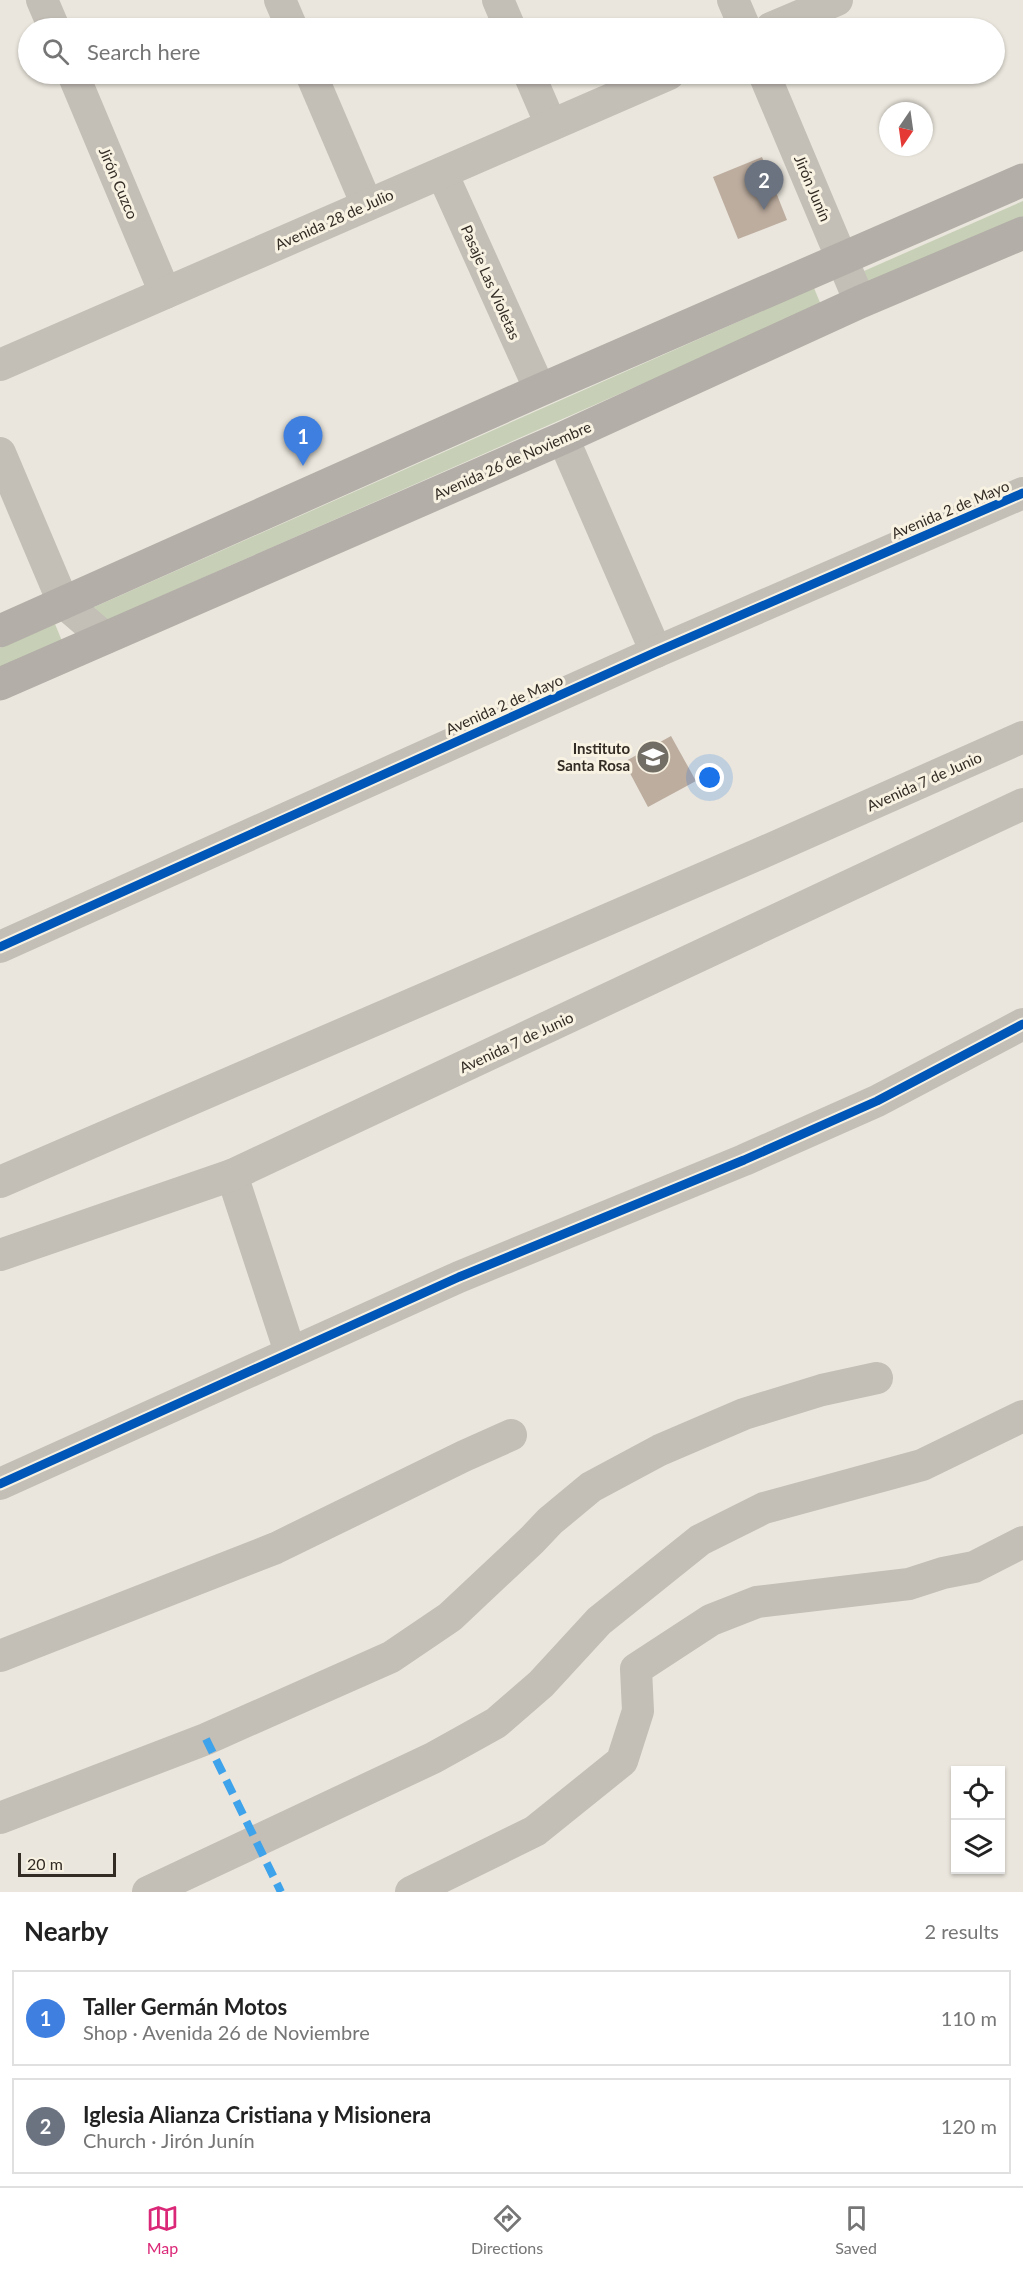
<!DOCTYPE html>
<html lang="en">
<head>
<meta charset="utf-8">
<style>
	:root { --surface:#fff; --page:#f6f6f6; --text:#222; --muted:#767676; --line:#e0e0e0; --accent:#db2777 }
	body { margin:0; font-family:Lato,sans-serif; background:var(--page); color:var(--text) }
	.controls { position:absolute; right:18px; bottom:18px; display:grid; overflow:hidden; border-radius:0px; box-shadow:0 2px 4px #0004 }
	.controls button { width:54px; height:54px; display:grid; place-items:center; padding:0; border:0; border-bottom:2px solid var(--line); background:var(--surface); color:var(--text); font:30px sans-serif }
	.compass { position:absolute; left:879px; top:102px; width:54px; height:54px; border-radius:50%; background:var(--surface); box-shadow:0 2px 4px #0004; rotate:193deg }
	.scale { position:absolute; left:18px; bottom:15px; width:98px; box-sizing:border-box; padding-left:6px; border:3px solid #322c25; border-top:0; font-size:16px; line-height:21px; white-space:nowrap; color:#322c25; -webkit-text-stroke:4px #f8f2e3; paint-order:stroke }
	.you { position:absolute; left:710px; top:778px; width:21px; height:21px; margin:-15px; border:4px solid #fff; border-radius:50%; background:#1a73e8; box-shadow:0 0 0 9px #1a73e833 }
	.badge { display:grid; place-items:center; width:39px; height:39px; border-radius:50%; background:var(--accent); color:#fff; font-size:20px; font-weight:700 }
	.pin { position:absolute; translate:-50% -50px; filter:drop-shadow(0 2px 3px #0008) }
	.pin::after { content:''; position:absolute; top:32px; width:21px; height:18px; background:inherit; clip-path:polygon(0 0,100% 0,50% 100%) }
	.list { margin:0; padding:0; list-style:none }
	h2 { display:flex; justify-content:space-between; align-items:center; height:78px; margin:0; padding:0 24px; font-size:26px }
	h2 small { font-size:20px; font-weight:400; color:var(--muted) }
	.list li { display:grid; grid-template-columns:39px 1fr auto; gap:18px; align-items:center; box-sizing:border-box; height:96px; margin:0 12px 12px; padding:0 12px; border:2px solid var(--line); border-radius:0px }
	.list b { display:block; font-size:22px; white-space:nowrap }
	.list p { margin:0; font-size:20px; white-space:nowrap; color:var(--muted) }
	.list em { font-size:20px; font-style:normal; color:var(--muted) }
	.icon { flex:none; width:33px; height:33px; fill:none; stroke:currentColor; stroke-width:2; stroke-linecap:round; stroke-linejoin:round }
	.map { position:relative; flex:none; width:1023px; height:1892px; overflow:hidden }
	.search { position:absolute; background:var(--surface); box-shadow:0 2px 4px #0004; left:18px; right:18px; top:18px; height:66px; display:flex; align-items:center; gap:15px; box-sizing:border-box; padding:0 21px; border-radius:33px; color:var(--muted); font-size:22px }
	.sheet { height:294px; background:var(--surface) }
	nav { display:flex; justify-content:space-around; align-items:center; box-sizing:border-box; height:84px; border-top:2px solid var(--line); background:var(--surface); font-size:16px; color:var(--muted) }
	nav a { display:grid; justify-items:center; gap:3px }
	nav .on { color:var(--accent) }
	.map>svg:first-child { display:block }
	.green { fill:#c7d0b7 }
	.building { fill:#bdad9f }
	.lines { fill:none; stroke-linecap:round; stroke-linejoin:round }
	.minor { stroke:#c3beb6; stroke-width:32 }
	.secondary { stroke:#b3aea7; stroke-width:33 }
	.quiet { stroke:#3ea3eb; stroke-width:8; stroke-dasharray:15 8; stroke-linecap:butt }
	.cycleway-casing { stroke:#f8f2e3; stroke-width:13 }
	.cycleway { stroke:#0057b8; stroke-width:9 }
	.labels { text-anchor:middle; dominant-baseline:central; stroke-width:6; stroke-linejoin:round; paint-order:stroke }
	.street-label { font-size:15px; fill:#322c25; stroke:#f8f2e3 }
	.poi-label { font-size:15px; font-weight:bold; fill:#322c25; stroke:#f8f2e3; text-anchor:end }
</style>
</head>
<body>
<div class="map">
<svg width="1023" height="1892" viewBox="0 0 1023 1892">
	<rect width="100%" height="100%" fill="#eae6dd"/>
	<g class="green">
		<polygon points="1023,201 1023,220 870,288 864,271"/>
		<polygon points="814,288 821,305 98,624 92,608"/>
		<polygon points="55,624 62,641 0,668 0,648"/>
	</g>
	<g class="building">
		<polygon points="762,157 787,220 738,239 713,177"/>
		<polygon points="671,736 696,781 648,807 624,762"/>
	</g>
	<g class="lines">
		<g class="minor">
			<polyline points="42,0 54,28"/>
			<polyline points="280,0 292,28"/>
			<polyline points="498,0 510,28"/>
			<polyline points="733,0 745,28"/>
			<polyline points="771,28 837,0"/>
			<polyline points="73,74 165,293"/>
			<polyline points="311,74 367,205"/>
			<polyline points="529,74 551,125"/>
			<polyline points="764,74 860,302"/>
			<polyline points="442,173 540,390"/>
			<polyline points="0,365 669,74"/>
			<polyline points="563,438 656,652"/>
			<polyline points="0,453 63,602 105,638"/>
			<polyline points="0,947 656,652 1023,493"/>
			<polyline points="232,1175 290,1352"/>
			<polyline points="0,1182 759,854 1023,737"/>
			<polyline points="0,1255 232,1175 1023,804"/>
			<polyline points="0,1484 459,1277 744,1160 877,1101 1023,1024"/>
			<polyline points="0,1656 276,1548 464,1456 511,1435"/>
			<polyline points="0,1818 206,1739 391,1657 450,1617 532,1540 550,1521 591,1487 660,1450 744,1414 822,1390 877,1378"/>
			<polyline points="148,1892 433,1758 496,1723 541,1684 599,1621 700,1540 764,1508 922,1465 1023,1416"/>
			<polyline points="411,1892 535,1831 622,1761 638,1711 636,1669 711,1620 757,1602 909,1584 943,1573 974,1567 1023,1542"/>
		</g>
		<g class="secondary">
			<polyline points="0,631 540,390 1023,180"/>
			<polyline points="0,684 563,438 860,302 1023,233"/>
		</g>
		<polyline class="quiet" points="206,1739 281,1892"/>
		<defs>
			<g id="cycleway">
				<polyline points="0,947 656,652 1023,493"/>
				<polyline points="0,1484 459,1277 744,1160 877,1101 1023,1024"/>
			</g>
		</defs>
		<use href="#cycleway" class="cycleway-casing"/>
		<use href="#cycleway" class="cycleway"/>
	</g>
	<defs>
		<symbol id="university-disc" viewBox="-11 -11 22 22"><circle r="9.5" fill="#726d65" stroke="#f8f2e3"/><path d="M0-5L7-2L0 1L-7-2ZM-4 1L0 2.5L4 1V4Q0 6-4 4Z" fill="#fff"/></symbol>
	</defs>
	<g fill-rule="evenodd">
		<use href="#university-disc" x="634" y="738" width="38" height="38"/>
	</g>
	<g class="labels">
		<g class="street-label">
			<text transform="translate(119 183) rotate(67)">Jirón Cuzco</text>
			<text transform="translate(813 188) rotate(67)">Jirón Junín</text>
			<text transform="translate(334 219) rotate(-24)">Avenida 28 de Julio</text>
			<text transform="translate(491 282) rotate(66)">Pasaje Las Violetas</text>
			<text transform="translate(512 460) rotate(-24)">Avenida 26 de Noviembre</text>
			<text transform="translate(950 509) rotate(-23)">Avenida 2 de Mayo</text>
			<text transform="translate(504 704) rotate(-24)">Avenida 2 de Mayo</text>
			<text transform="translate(924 781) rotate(-24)">Avenida 7 de Junio</text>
			<text transform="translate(516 1042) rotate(-25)">Avenida 7 de Junio</text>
		</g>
		<g class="poi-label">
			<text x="630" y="748">Instituto<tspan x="630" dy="17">Santa Rosa</tspan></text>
		</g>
	</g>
</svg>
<div class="controls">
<button><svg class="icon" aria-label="locate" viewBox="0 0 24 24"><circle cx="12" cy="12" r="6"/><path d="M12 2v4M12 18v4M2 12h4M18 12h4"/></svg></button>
<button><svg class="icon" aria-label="layers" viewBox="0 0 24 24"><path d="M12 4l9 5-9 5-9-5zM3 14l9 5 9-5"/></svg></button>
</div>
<svg class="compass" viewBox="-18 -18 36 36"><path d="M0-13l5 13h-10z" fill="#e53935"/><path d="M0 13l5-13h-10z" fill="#767676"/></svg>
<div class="scale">20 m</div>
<div class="you"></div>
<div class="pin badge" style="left:303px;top:466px;background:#3f7fe0">1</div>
<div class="pin badge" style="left:764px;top:210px;background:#6b7280">2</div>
<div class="search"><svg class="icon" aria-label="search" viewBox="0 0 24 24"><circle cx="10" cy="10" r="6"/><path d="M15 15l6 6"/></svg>Search here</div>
</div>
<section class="sheet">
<h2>Nearby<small>2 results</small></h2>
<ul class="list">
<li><span class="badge" style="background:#3f7fe0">1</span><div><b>Taller Germán Motos</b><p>Shop · Avenida 26 de Noviembre</p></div><em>110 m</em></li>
<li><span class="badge" style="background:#6b7280">2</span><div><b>Iglesia Alianza Cristiana y Misionera</b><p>Church · Jirón Junín</p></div><em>120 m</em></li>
</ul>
</section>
<nav>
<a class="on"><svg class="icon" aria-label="map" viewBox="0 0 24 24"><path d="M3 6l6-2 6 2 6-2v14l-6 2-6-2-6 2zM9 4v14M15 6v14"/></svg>Map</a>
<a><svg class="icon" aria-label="directions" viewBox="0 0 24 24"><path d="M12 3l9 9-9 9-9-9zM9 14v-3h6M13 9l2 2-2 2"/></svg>Directions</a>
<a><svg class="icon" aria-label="saved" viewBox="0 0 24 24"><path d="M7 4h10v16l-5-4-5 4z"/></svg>Saved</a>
</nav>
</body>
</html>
